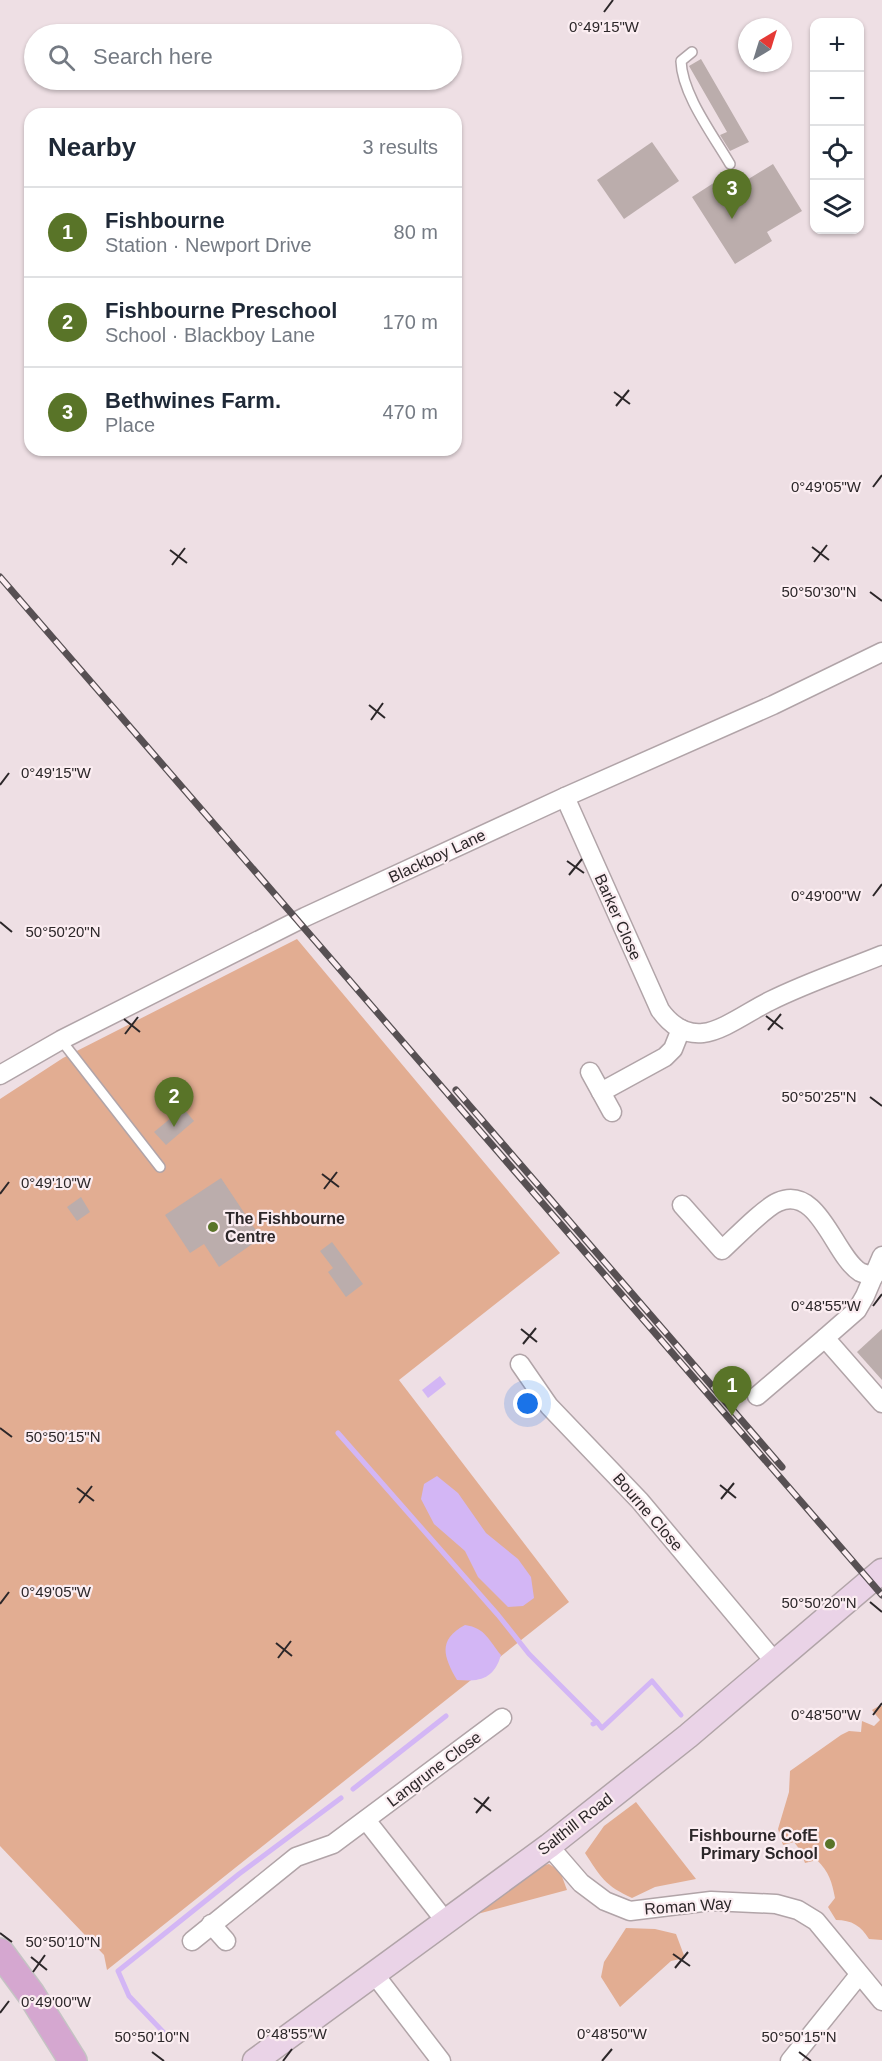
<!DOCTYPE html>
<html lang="en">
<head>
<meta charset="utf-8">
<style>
	:root { --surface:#fff; --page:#f6f6f7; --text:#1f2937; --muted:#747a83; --line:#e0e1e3; --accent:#597428 }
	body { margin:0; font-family:Helvetica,sans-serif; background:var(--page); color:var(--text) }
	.controls { position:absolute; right:18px; top:18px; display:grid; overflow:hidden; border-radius:12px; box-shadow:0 2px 4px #0004 }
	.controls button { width:54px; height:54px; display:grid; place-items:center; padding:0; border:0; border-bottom:2px solid var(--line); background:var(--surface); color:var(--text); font:30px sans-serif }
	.compass { position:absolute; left:738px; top:18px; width:54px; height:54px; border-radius:50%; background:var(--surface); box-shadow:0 2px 4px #0004; rotate:38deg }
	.you { position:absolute; left:528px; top:1404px; width:21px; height:21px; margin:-15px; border:4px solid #fff; border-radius:50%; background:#1a73e8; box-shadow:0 0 0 9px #1a73e833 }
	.badge { display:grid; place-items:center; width:39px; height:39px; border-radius:50%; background:var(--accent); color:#fff; font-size:20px; font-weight:700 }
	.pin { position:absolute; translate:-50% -50px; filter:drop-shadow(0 2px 3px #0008) }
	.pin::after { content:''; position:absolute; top:32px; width:21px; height:18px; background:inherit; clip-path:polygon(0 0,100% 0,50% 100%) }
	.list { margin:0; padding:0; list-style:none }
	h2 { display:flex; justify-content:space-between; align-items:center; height:78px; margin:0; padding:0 24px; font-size:26px }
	h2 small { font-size:20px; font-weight:400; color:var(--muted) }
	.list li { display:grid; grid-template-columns:39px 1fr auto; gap:18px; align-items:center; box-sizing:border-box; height:90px; padding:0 24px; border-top:2px solid var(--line) }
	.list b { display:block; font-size:22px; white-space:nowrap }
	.list p { margin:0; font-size:20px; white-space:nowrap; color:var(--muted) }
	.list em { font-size:20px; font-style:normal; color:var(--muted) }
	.icon { flex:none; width:33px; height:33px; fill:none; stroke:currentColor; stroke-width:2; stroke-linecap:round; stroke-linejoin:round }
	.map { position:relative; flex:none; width:882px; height:2061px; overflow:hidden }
	.search { position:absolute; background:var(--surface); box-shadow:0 2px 4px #0004; left:24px; top:24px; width:438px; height:66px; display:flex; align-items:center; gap:15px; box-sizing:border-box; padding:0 21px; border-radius:33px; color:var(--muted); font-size:22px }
	.panel { position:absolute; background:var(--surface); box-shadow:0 2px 4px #0004; left:24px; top:108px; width:438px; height:348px; border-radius:18px }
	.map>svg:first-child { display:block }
	.green { fill:#e2ad92 }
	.water { fill:#d3b6f5 }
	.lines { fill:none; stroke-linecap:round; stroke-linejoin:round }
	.stream { stroke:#d3b6f5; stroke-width:5 }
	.building { fill:#bbadac }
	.lane-casing { stroke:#b1a4a8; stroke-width:12 }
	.street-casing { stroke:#b1a4a8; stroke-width:21 }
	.secondary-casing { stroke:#b1a4a8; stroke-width:27 }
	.primary-casing { stroke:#c4c3c3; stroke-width:30 }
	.lane { stroke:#fff; stroke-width:9 }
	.street { stroke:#fff; stroke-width:18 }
	.secondary { stroke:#ead3e7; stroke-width:24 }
	.primary { stroke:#d5a7d0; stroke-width:27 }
	.rail-casing { stroke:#575053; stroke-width:7 }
	.rail { stroke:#fbedf1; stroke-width:4.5; stroke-dasharray:14; stroke-linecap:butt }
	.ticks { fill:none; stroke:#2c2729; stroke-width:2 }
	.poi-dot { fill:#597428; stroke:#fbedf1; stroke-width:2 }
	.labels { text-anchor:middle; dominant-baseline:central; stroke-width:4.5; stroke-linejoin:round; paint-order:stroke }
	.street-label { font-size:16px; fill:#2c2729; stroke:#fbedf1 }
	.poi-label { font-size:16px; font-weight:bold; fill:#2c2729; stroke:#fbedf1; text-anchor:start }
	.ticks-label { font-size:15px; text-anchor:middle; fill:#2c2729; stroke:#fbedf1; stroke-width:4.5; stroke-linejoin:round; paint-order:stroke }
</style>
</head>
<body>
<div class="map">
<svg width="882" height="2061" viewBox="0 0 882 2061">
	<rect width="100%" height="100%" fill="#eedfe4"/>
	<g class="green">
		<polygon points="297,939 560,1253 399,1380 569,1602 107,1970 104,1955 0,1846 0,1099 63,1058"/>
		<path d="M879,1706H882V1940L869,1939C861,1926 852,1920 836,1920L828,1907L835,1898C832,1882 829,1872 817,1860L805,1863L800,1850L794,1842L783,1845L778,1829L789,1792L790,1771L841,1735L849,1731L861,1732L862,1721L874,1726L880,1720L872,1710Z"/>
		<path d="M636,1802L696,1879L655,1887L632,1898C605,1886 600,1876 585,1853L604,1826Z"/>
		<polygon points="549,1864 560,1871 567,1890 470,1916 536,1867"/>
		<polygon points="626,1928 655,1929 676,1934 685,1958 671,1961 620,2007 601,1977 604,1962"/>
	</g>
	<g class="water">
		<polygon points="440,1376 446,1384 428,1398 422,1390"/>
		<polygon points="437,1476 458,1493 486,1533 518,1559 531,1577 534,1598 523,1606 508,1607 478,1577 465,1551 434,1524 421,1499 424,1484"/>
		<path d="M465,1625C486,1628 489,1641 501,1655C494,1679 480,1682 457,1680C444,1657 437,1640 465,1625Z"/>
	</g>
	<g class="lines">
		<g class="stream">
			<polyline points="338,1433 498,1615 529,1654 597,1722 593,1724"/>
			<polyline points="597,1722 602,1728 652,1681 681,1715"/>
			<polyline points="353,1789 446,1716"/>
			<polyline points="169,2038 129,1996 118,1971 239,1874 341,1798"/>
		</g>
	</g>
	<g class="building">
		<polygon points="701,59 749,142 730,151 720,135 727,132 689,66"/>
		<polygon points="652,142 679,181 624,219 597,180"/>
		<polygon points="773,164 802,211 767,232 772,241 735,264 692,197 729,173 737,186"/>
		<polygon points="183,1108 194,1121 166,1145 154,1132"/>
		<polygon points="221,1178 261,1238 219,1267 204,1244 190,1253 165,1215"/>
		<polygon points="81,1197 90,1212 77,1221 67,1207"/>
		<polygon points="332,1242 363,1284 346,1297 328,1272 333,1268 320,1251"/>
		<polygon points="882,1329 882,1380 857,1352"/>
	</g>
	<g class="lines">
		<defs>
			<g id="lane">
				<path d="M692,52L681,61C682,94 713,135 730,164"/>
				<polyline points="61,1040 160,1167"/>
			</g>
			<g id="street">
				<path d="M565,797L660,1010C670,1024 684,1035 703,1033C723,1031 751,1010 770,1001C806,983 845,970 882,955"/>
				<polyline points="590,1072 612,1112"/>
				<polyline points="0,1075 61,1040 305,917 565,797 773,705 882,652"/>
				<polyline points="601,1092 665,1057 673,1049 681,1029"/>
				<path d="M682,1205L722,1250C735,1238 764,1208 778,1202C819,1184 834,1256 860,1272C864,1274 870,1275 874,1276"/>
				<polyline points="882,1256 865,1296 857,1310 825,1338 882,1403"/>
				<polyline points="520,1364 549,1406 640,1501 775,1662"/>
				<polyline points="757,1396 825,1338"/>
				<polyline points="366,1820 446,1922"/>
				<polyline points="549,1846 581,1883 605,1901 630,1911 711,1901 776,1904 798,1910 816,1921 882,2001"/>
				<polyline points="211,1924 226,1941"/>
				<polyline points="192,1941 296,1857 333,1844 502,1718"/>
				<polyline points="375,1975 441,2061"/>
				<polyline points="790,2061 859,1975"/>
			</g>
			<polyline id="secondary" points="255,2061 549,1846 688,1736 882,1571"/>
			<polyline id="primary" points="0,1952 31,1994 73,2061"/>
		</defs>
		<use href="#lane" class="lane-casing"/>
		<use href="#street" class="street-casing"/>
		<use href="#secondary" class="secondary-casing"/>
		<use href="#primary" class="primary-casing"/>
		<use href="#lane" class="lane"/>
		<use href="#street" class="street"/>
		<use href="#secondary" class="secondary"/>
		<use href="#primary" class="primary"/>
		<defs>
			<g id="rail">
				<polyline points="0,577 882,1595"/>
				<polyline points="456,1090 782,1467"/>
			</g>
		</defs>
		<use href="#rail" class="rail-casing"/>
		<use href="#rail" class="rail"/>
	</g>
	<path class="ticks" d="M604,12L613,0M614,392L630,404M616,406L629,390M873,487L882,475M812,547L829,560M170,550L187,563M814,562L827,545M172,565L185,548M870,592L882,601M369,705L385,718M371,720L383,703M0,785L9,773M567,861L584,873M569,875L582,859M873,896L882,884M0,922L12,932M766,1016L783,1029M124,1019L140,1032M768,1030L781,1014M125,1034L138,1017M870,1097L882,1106M322,1174L339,1187M324,1189L337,1172M0,1194L9,1182M873,1306L882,1294M521,1329L537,1342M523,1344L536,1328M0,1428L12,1437M720,1485L736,1498M77,1488L94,1501M721,1499L734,1483M79,1503L92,1486M870,1602L882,1612M0,1604L9,1592M276,1643L292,1656M278,1658L291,1641M873,1715L882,1703M474,1798L491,1811M476,1813L489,1797M0,1933L12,1942M673,1954L690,1966M31,1957L47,1970M675,1968L688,1952M33,1972L45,1955M0,2013L9,2001M152,2052L164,2061M799,2052L811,2061M283,2061L292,2049M602,2061L612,2049"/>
	<g class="poi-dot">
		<circle cx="213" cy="1227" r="6"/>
		<circle cx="830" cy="1844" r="6"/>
	</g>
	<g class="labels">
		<g class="street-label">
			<text transform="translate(437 856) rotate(-25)">Blackboy Lane</text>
			<text transform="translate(618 917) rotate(66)">Barker Close</text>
			<text transform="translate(648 1512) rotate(49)">Bourne Close</text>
			<text transform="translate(434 1769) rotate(-37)">Langrune Close</text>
			<text transform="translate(575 1824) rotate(-38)">Salthill Road</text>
			<text transform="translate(688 1906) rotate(-4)">Roman Way</text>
		</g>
		<g class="poi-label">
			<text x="225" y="1218">The Fishbourne<tspan x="225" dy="18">Centre</tspan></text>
			<text x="818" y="1835" text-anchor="end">Fishbourne CofE<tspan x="818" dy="18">Primary School</tspan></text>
		</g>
	</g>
	<g class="ticks-label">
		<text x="604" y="32">0°49'15"W</text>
		<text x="826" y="492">0°49'05"W</text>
		<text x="819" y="597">50°50'30"N</text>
		<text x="56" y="778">0°49'15"W</text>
		<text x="826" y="901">0°49'00"W</text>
		<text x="63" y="937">50°50'20"N</text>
		<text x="819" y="1102">50°50'25"N</text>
		<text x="56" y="1188">0°49'10"W</text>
		<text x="826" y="1311">0°48'55"W</text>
		<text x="63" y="1442">50°50'15"N</text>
		<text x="56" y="1597">0°49'05"W</text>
		<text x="819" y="1608">50°50'20"N</text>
		<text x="826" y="1720">0°48'50"W</text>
		<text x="63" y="1947">50°50'10"N</text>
		<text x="56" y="2007">0°49'00"W</text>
		<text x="292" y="2039">0°48'55"W</text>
		<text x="612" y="2039">0°48'50"W</text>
		<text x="152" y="2042">50°50'10"N</text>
		<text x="799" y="2042">50°50'15"N</text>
	</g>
</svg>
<div class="controls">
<button>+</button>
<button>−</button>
<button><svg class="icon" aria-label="locate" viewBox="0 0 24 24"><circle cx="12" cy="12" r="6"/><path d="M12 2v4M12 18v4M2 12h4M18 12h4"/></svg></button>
<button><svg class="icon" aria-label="layers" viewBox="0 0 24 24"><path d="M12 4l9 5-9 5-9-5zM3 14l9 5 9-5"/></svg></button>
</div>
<svg class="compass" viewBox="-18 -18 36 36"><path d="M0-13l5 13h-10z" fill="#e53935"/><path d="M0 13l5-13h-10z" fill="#747a83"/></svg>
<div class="you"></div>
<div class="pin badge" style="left:732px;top:1416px">1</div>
<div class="pin badge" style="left:174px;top:1127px">2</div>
<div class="pin badge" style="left:732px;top:219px">3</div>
<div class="search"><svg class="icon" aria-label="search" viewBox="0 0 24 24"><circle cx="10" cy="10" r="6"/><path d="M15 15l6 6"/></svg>Search here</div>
<section class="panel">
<h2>Nearby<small>3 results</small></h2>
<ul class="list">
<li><span class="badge">1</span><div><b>Fishbourne</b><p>Station · Newport Drive</p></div><em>80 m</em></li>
<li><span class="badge">2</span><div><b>Fishbourne Preschool</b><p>School · Blackboy Lane</p></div><em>170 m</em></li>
<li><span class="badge">3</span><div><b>Bethwines Farm.</b><p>Place</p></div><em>470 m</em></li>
</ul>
</section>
</div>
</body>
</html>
